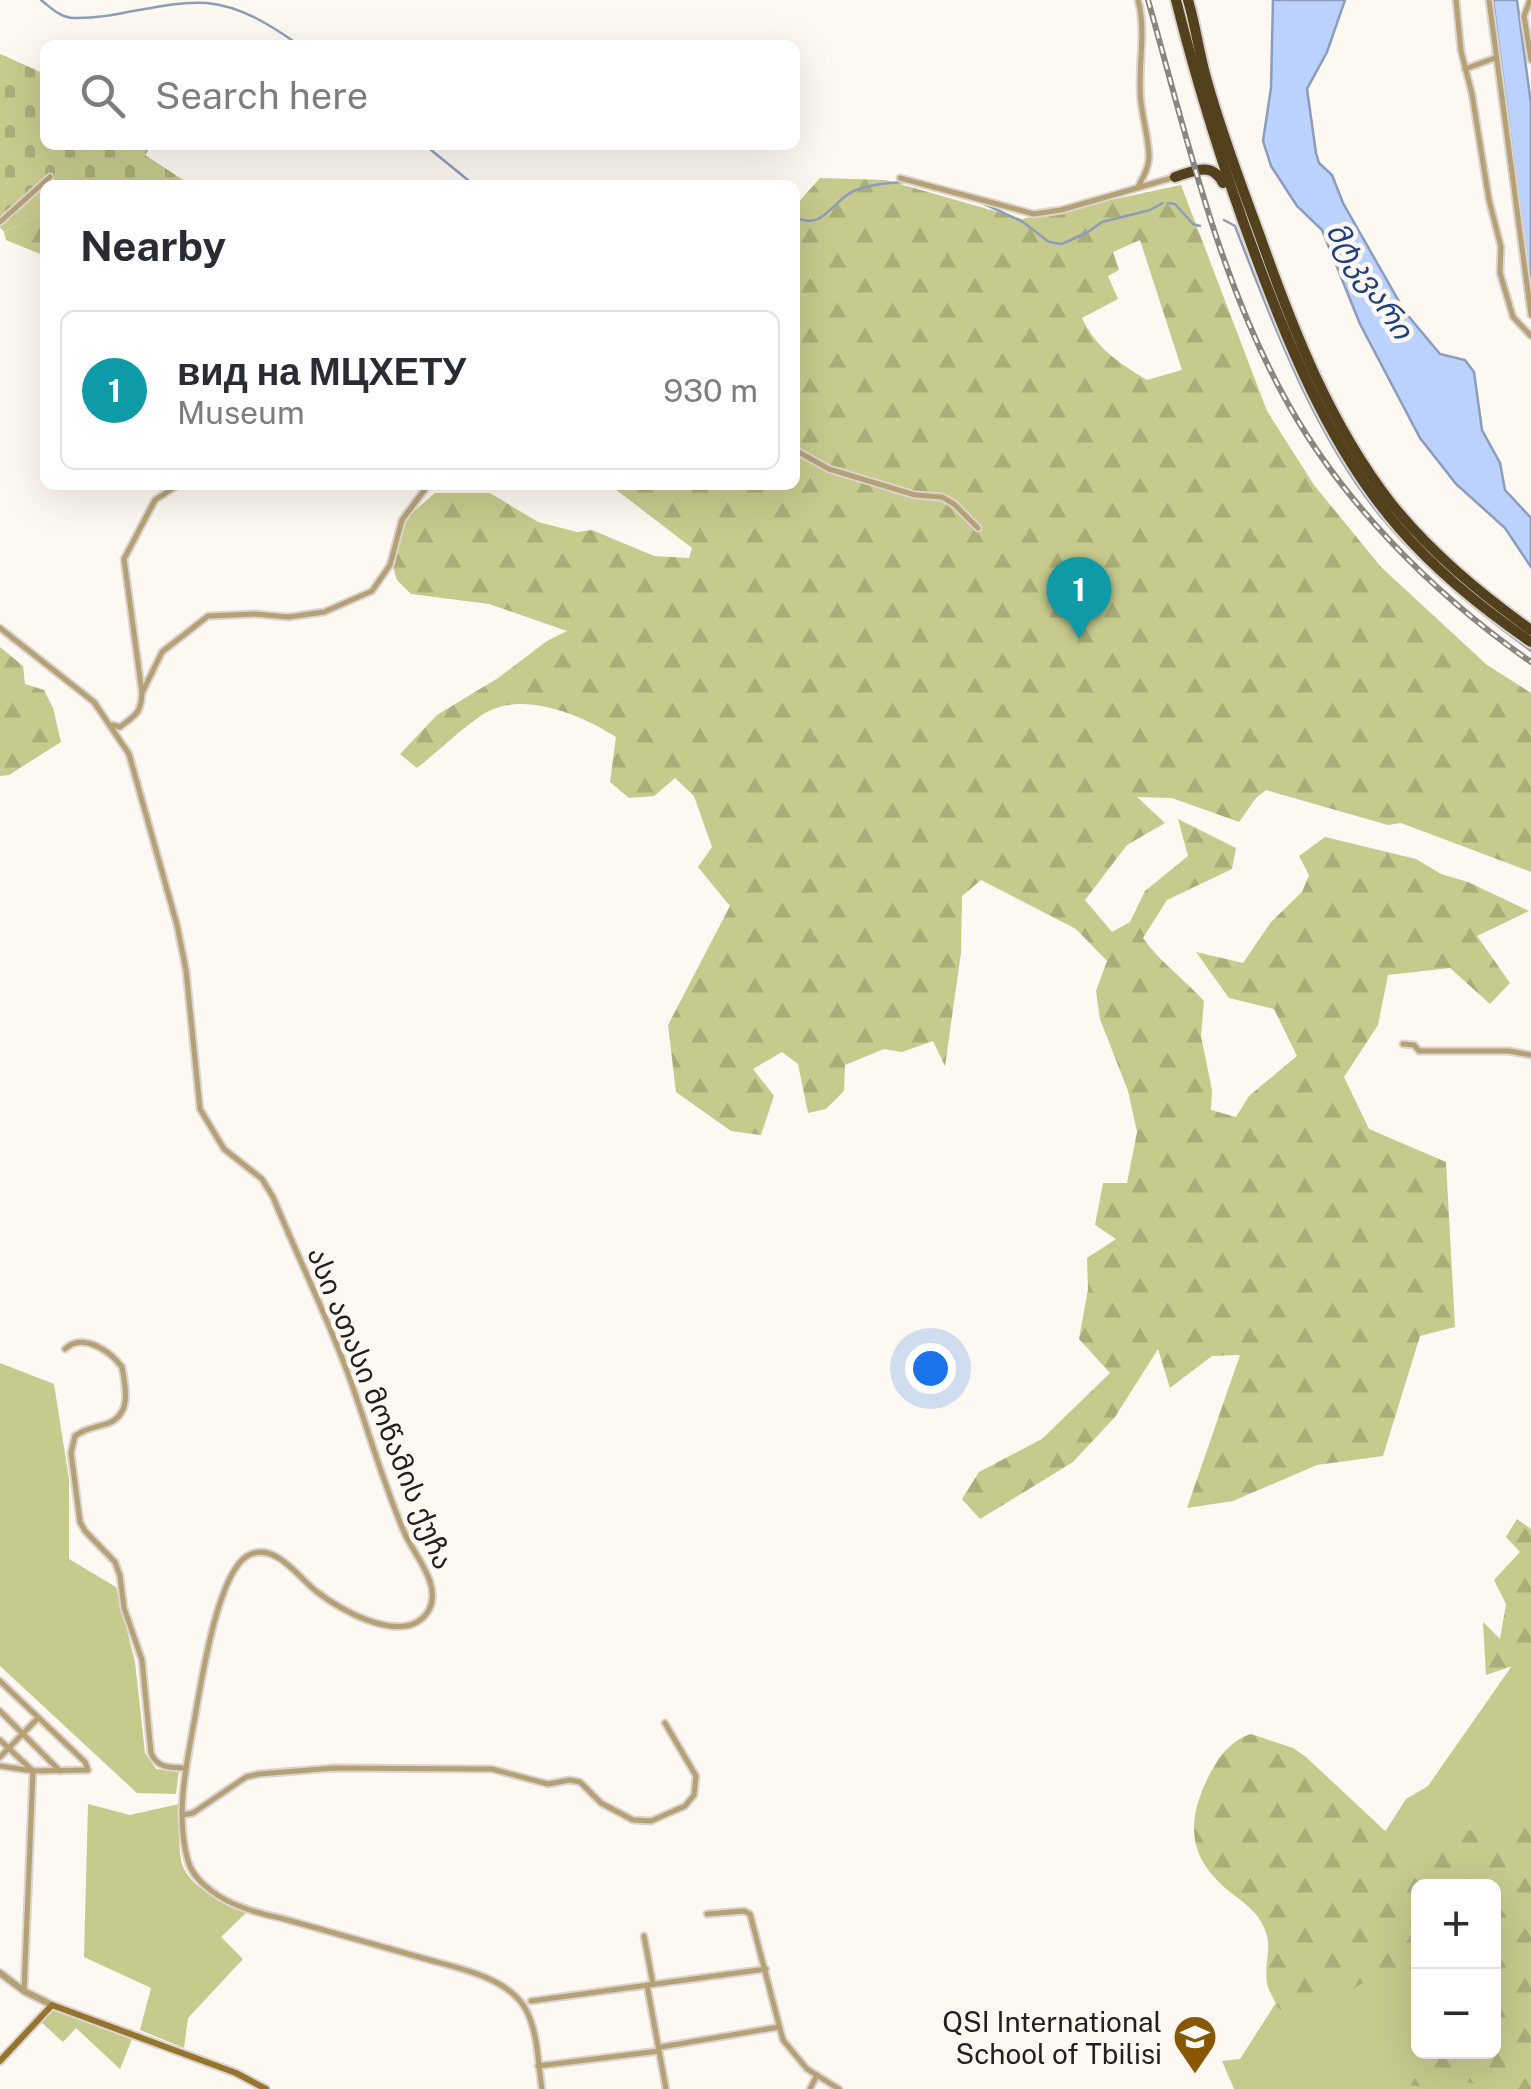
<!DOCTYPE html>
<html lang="en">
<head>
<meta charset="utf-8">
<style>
	:root { --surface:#fff; --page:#f7f7f7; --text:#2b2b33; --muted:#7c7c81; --line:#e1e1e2; --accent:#db2777 }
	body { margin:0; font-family:"Public Sans","Noto Sans Georgian",sans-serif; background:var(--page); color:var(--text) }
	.controls { position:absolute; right:30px; bottom:30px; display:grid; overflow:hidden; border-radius:15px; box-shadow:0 10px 40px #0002 }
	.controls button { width:90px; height:90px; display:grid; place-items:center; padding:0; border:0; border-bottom:2px solid var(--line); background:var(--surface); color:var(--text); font:50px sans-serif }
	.you { position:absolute; left:930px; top:1368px; width:35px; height:35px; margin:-25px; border:8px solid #fff; border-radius:50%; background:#1a73e8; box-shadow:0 0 0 15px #1a73e833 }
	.badge { display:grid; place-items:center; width:65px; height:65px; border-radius:50%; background:var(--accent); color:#fff; font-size:32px; font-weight:700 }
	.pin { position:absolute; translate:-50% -82px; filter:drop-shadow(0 2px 5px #0008) }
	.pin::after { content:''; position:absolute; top:52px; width:35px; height:30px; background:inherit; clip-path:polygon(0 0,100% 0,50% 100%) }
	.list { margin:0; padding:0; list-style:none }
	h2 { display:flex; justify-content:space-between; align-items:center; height:130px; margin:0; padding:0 40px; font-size:42px }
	h2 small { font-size:32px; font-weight:400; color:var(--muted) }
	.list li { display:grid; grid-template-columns:65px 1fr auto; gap:30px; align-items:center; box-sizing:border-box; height:160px; margin:0 20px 20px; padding:0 20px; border:2px solid var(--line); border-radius:15px }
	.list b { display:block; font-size:38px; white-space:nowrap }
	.list p { margin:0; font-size:32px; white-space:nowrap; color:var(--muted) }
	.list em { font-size:32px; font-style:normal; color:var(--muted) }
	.icon { flex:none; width:55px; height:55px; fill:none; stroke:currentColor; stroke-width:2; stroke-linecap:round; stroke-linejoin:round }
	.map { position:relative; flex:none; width:1531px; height:2089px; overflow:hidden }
	.search { position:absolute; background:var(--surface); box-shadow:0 10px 40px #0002; left:40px; top:40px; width:760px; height:110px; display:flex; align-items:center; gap:25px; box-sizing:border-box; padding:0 35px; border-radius:15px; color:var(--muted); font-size:38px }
	.panel { position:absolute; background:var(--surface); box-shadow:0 10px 40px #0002; left:40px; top:180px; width:760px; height:310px; border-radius:15px }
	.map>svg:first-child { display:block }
	.green { fill:#c7ca8d; fill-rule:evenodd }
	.forest { fill:url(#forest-firs); fill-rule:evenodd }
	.cemetery { fill:url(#cemetery-stones) }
	.water { fill:#bad2fd; stroke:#8c9dba; stroke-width:2.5 }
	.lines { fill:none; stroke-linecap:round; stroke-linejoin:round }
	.stream { stroke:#8c9dba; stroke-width:2.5 }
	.minor-casing { stroke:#dad5cf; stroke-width:9 }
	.tertiary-casing { stroke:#dad5cf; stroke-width:10 }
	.secondary-casing { stroke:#dad5cf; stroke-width:10 }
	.motorway-casing { stroke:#dad5cf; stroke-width:14 }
	.minor { stroke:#b6a075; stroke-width:5 }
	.tertiary { stroke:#b6a075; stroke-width:6 }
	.secondary { stroke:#95742d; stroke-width:6 }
	.motorway { stroke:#53411e; stroke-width:10 }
	.rail-casing { stroke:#898581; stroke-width:6 }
	.rail { stroke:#fdf8f1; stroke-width:2.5; stroke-dasharray:8; stroke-linecap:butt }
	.labels { text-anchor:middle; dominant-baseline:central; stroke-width:9; stroke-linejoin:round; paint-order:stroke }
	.street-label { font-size:28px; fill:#22201e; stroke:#fdf8f1 }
	.poi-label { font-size:28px; fill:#22201e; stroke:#fdf8f1; text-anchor:end }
	.water-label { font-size:30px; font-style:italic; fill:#20417f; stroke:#fdf8f1 }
</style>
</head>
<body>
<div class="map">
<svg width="1531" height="2089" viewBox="0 0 1531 2089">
	<defs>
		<pattern id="forest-firs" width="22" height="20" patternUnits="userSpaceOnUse" patternTransform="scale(2.5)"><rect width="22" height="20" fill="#c7ca8d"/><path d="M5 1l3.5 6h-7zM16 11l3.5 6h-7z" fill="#abad79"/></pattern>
		<pattern id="cemetery-stones" width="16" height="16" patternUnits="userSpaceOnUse" patternTransform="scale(2.5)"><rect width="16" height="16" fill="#c7ca8d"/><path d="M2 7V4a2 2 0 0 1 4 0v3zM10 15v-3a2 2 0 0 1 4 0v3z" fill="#abad79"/></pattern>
	</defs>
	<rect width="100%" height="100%" fill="#fdf8f1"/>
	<g class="green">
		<polygon points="0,1363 54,1384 69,1479 69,1559 116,1587 135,1662 145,1753 156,1769 179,1771 176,1794 137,1793 0,1666"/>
		<path d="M1531,1647V2089H1234L1222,2061L1240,2059L1406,1799L1428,1786L1516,1660ZM1418,1886H1494V2052H1418Z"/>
		<path d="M88,1804L130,1815L179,1804C179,1822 178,1842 181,1860C186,1887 225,1903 247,1912L221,1937L243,1959L188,2018L184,2048L140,2030L151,1988L84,1957Z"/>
		<polygon points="53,2009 132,2039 120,2069 76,2028 63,2042 41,2022"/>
	</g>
	<g class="forest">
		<path d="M820,178L886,180L1022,219L1181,185L1267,411L1314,485L1381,567L1487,665L1531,693V872L1401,823L1388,825L1266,790L1256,798L1239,822L1172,798L1137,797L1165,823L1127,845L1085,900L1112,932L1130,922L1145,891L1188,856L1178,819L1236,848L1232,869L1167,900L1143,938C1160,962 1184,979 1204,1001L1201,1036L1212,1090L1211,1110L1236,1117L1249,1096L1297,1056L1274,1009L1229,998L1196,952L1243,963L1271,922L1302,892L1309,875L1299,856L1325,837L1416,859L1441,874L1468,882L1529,911L1477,936L1510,983L1490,1004L1450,968L1388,975L1378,1025L1344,1077L1369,1129L1446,1162L1455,1327L1420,1336L1383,1456L1317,1465L1233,1501L1187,1508L1240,1355L1212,1356L1170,1388L1158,1349L1115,1417L1073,1462L980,1519L962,1499L979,1472L1042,1439L1110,1373L1079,1339L1088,1289L1087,1258L1116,1239L1095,1225L1103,1183H1127L1137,1132L1128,1091L1100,1019L1096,991L1107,961L1076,929L981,880L962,896L961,953L945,1066L933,1041L902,1052L884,1049L845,1065L844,1091L826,1109L808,1113L798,1064L782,1052L753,1069L774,1096L761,1135L731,1131L676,1092L668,1025L730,906L698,867L712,847L694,796L675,778L654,796L629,798L610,782L616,737C583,716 529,693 491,710C474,717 434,755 417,768L400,754L437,715L498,678L547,641L567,631L489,604L411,594L397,580L393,567L392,546L406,518L435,493H490L538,522L577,532L592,530L654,556L689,558L692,548L610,485H795V206ZM1140,240L1182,370L1147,380C1119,363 1096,348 1082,318L1118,299L1108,276L1119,270L1113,252Z"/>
		<polygon points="45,213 45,256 6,240 4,232"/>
		<polygon points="0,647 23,666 25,684 44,690 53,708 61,742 9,775 0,776"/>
		<polygon points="1517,1519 1531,1529 1531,1655 1521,1663 1486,1675 1483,1622 1500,1639 1506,1604 1494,1580 1520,1552 1506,1537"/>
		<path d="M1251,1734L1293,1748L1306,1757L1399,1844L1412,1850L1447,1826L1492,1835L1531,1823V2089H1486L1466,2081C1444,2089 1427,2088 1403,2084L1396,2071C1415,2041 1461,2052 1494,2052V1886H1418V1980L1392,1989L1363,1983C1336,1998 1312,2015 1280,2010C1275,2001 1268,1991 1267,1982C1264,1967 1271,1950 1267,1936C1261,1913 1245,1904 1229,1891C1191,1860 1185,1827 1206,1782C1216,1761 1227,1742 1251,1734Z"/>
	</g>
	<polygon class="cemetery" points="0,54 45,74 45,145 152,145 145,155 191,185 45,185 45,213 4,232 0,227"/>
	<g class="water">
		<polygon points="1273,0 1345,0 1327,52 1307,89 1316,153 1319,163 1332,175 1343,203 1405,312 1440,354 1465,360 1474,372 1482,430 1500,463 1505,490 1531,518 1531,567 1505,528 1456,484 1420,438 1360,324 1322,230 1297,206 1271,166 1263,141 1271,88"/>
		<polygon points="1493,0 1517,0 1531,104 1531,295"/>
	</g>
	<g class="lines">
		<g class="stream">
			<path d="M41,0C51,8 61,18 74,18C119,19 162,0 207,3C241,6 272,26 299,45"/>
			<polyline points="425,145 474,185"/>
			<polyline points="980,202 1023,222 1049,242 1062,244 1088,232 1102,222 1150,210 1163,203"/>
			<polyline points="1168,203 1175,204 1193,224 1200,226"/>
			<path d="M795,217C824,232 832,199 856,190C872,184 889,183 905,182"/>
			<path d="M1224,220L1235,226C1273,325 1318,444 1388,525C1430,574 1480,613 1531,651"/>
		</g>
		<defs>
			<g id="minor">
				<polyline points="1456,0 1461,51 1472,94 1489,200 1501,247 1500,273 1513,317 1531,336"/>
				<polyline points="1489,0 1531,315"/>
				<polyline points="1530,0 1524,16 1531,60"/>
				<polyline points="1465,69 1495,58"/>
				<polyline points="900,178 1034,214 1061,210 1175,177"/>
				<path d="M1138,187C1143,177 1148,170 1149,158C1149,140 1143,120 1141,102C1137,68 1147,33 1138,0"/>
				<polyline points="0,222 50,177"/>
				<polyline points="795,450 829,469 915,495 942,497 954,504 978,528"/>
				<path d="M0,628L94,702L129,754L177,925L186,970L200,1109L224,1149L262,1179L273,1197C297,1255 325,1312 347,1371C367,1425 382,1481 405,1534C415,1556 442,1585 429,1610C407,1648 341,1611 316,1591C298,1577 274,1540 247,1556C218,1574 202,1677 196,1711C188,1758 174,1813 188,1861C194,1883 223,1901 244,1908C260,1914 278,1917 295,1922C341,1935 387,1948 433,1961C463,1969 508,1979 525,2008C538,2030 538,2064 542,2089"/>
				<polyline points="142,693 162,652 208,616 255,614 288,617 324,612 372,591 390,565 402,520 428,485"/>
				<path d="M113,725L120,727C135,715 141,714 142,693L124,559L155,500L178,485"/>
				<polyline points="1403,1044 1414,1045 1419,1051 1509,1051 1531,1055"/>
				<path d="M65,1349C83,1332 110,1351 122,1367C126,1388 132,1416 106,1424C94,1428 85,1428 75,1436L71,1453L80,1522L85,1531L115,1562L120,1576L124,1608L142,1660L151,1753C158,1769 170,1767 186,1768"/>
				<polyline points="0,1681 85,1762 88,1770 33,1771 0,1766"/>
				<polyline points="0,1711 60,1771"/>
				<polyline points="0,1740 33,1771 24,1991"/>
				<polyline points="0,1757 38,1718"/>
				<polyline points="183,1815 193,1813 246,1777 259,1774 334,1768 477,1769 492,1769 548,1784 570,1780 580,1782 601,1803 633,1820 651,1821 685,1806 694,1795 696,1776 665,1723"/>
				<polyline points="707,1914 744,1911 750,1914 783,2040 807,2069 839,2089"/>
				<polyline points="644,1936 653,1984"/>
				<polyline points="647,1985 666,2089"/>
				<polyline points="531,2001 766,1969"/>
				<polyline points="661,2047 779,2027"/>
				<polyline points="538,2066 659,2051"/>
				<polyline points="810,2089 817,2075"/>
			</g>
			<polyline id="tertiary" points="0,1973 24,1991 52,2005"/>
			<polyline id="secondary" points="0,2061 52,2005 236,2073 266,2089"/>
			<g id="motorway">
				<path d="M1176,0C1199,92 1227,180 1260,268C1294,359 1335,454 1399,528C1437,572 1483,609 1531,642"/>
				<path d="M1188,0C1196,27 1199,54 1207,81C1222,135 1242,187 1261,239C1294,332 1330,424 1391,503C1431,553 1480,593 1531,630"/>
				<path d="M1175,177C1194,171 1212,161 1223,183"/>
			</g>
		</defs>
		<use href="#minor" class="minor-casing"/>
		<use href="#tertiary" class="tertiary-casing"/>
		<use href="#secondary" class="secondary-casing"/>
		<use href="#motorway" class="motorway-casing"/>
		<use href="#minor" class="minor"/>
		<use href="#tertiary" class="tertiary"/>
		<use href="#secondary" class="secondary"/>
		<use href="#motorway" class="motorway"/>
		<defs>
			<path id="rail" d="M1148,0C1185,130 1216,269 1280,389C1337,498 1432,593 1531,662"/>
		</defs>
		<use href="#rail" class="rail-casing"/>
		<use href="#rail" class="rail"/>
	</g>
	<defs>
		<symbol id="school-pin" viewBox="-11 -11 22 30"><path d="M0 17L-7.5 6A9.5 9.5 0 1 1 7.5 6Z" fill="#885800" stroke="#fdf8f1"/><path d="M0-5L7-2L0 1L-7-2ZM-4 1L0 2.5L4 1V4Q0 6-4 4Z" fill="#fff"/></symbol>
	</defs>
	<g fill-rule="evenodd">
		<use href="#school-pin" x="1170" y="2012" width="50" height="68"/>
	</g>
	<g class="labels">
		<g class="street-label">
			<text transform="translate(381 1408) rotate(68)">ასი ათასი მოწამის ქუჩა</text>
		</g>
		<g class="poi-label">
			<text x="1162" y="2021">QSI International<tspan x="1162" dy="32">School of Tbilisi</tspan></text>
		</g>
		<g class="water-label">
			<text transform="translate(1370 280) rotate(57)">მტკვარი</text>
		</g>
	</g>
</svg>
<div class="controls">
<button>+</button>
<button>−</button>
</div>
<div class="you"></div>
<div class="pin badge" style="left:1079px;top:639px;background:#0f9aa8">1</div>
<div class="search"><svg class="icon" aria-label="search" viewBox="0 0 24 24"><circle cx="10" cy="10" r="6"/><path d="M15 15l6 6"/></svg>Search here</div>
<section class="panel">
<h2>Nearby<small></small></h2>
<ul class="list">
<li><span class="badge" style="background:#0f9aa8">1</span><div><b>вид на МЦХЕТУ</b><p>Museum</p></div><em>930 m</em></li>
</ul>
</section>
</div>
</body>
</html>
